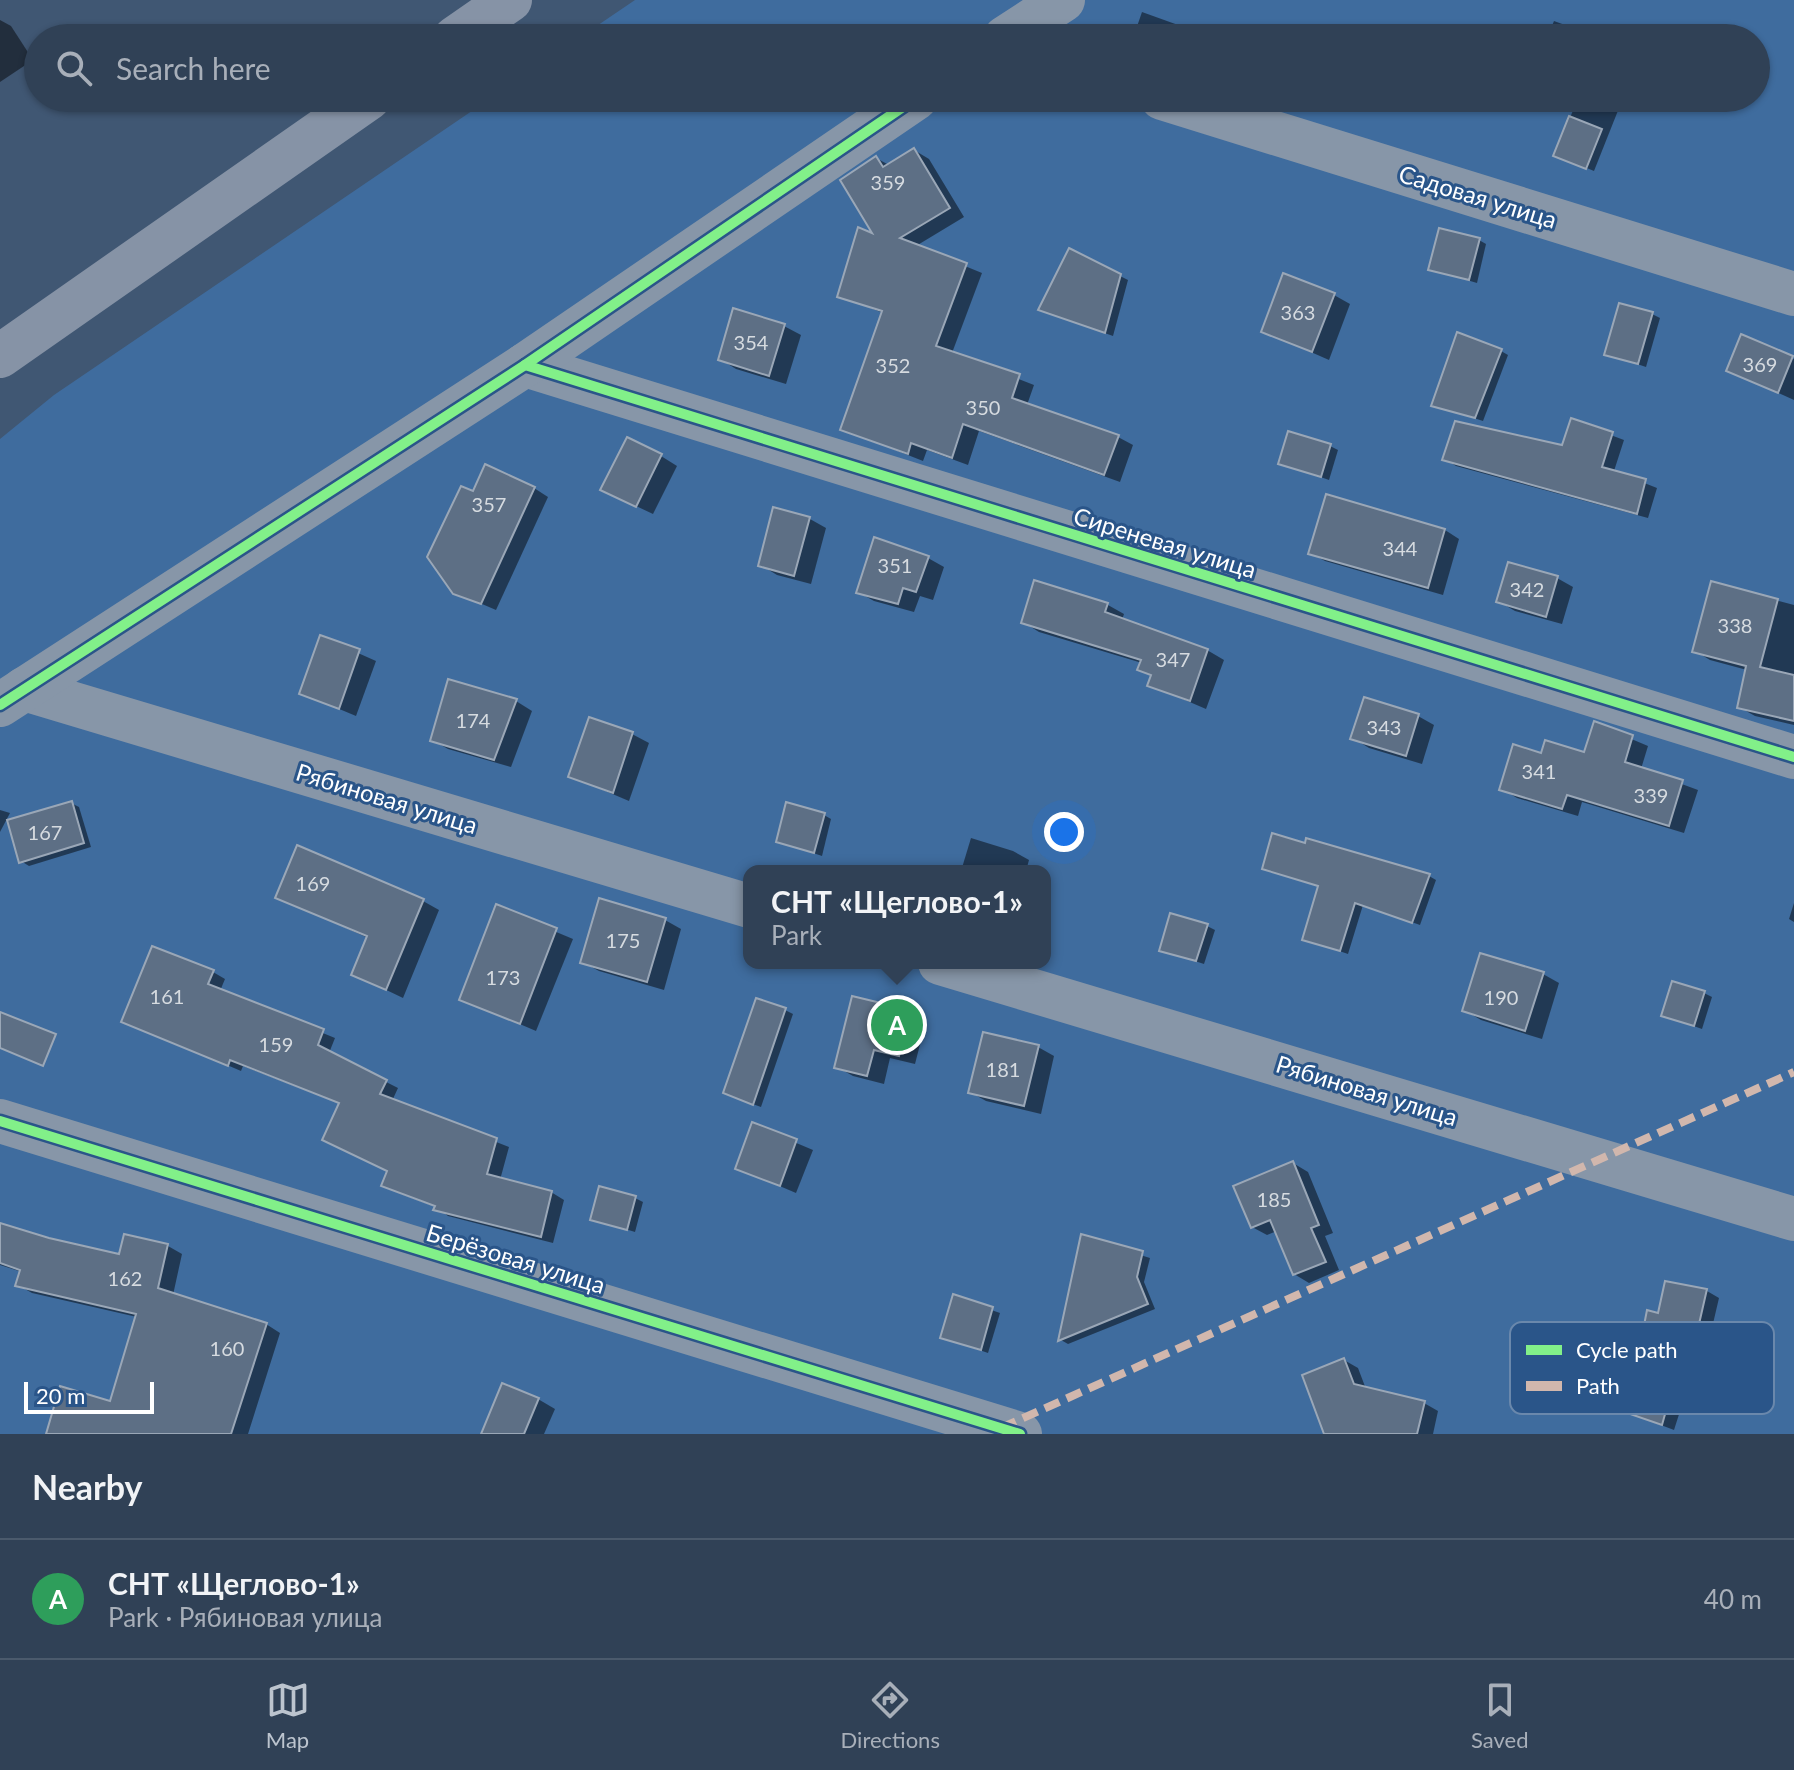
<!DOCTYPE html>
<html lang="en">
<head>
<meta charset="utf-8">
<style>
	:root { --surface:#304156; --page:#38485c; --text:#f1f3f6; --muted:#a8afb9; --line:#4b5a6c; --accent:#bcc4ce }
	body { margin:0; font-family:Lato,sans-serif; background:var(--page); color:var(--text) }
	.scale { position:absolute; left:24px; bottom:20px; width:130px; box-sizing:border-box; padding-left:8px; border:4px solid #fff; border-top:0; font-size:22px; line-height:28px; white-space:nowrap; color:#fff; -webkit-text-stroke:6px #2a5589; paint-order:stroke }
	.you { position:absolute; left:1064px; top:832px; width:28px; height:28px; margin:-20px; border:6px solid #fff; border-radius:50%; background:#1a73e8; box-shadow:0 0 0 12px #1a73e833 }
	.badge { display:grid; place-items:center; width:52px; height:52px; border-radius:50%; background:var(--accent); color:#fff; font-size:26px; font-weight:700 }
	.pin { position:absolute; translate:-50% -50%; border:4px solid #fff; box-shadow:0 2px 8px #0006 }
	.popup { position:absolute; left:743px; top:865px; width:308px; height:104px; box-sizing:border-box; display:grid; place-content:center; border-radius:16px; background:var(--surface); filter:drop-shadow(0 2px 6px #0005); font-size:26px; white-space:nowrap; color:var(--muted) }
	.popup b { font-size:30px; color:var(--text) }
	.popup::after { content:''; position:absolute; left:50%; top:100%; margin-left:-16px; border:16px solid transparent; border-top-color:var(--surface) }
	.list { margin:0; padding:0; list-style:none }
	h2 { display:flex; justify-content:space-between; align-items:center; height:104px; margin:0; padding:0 32px; font-size:34px }
	h2 small { font-size:26px; font-weight:400; color:var(--muted) }
	.list li { display:grid; grid-template-columns:52px 1fr auto; gap:24px; align-items:center; box-sizing:border-box; height:120px; padding:0 32px; border-top:2px solid var(--line) }
	.list b { display:block; font-size:30px; white-space:nowrap }
	.list p { margin:0; font-size:26px; white-space:nowrap; color:var(--muted) }
	.list em { font-size:26px; font-style:normal; color:var(--muted) }
	.icon { flex:none; width:44px; height:44px; fill:none; stroke:currentColor; stroke-width:2; stroke-linecap:round; stroke-linejoin:round }
	.map { position:relative; flex:none; width:1794px; height:1434px; overflow:hidden }
	.search { position:absolute; background:var(--surface); box-shadow:0 2px 6px #0004; left:24px; right:24px; top:24px; height:88px; display:flex; align-items:center; gap:20px; box-sizing:border-box; padding:0 28px; border-radius:44px; color:var(--muted); font-size:30px }
	.sheet { height:224px; background:var(--surface) }
	nav { display:flex; justify-content:space-around; align-items:center; box-sizing:border-box; height:112px; border-top:2px solid var(--line); background:var(--surface); font-size:22px; color:var(--muted) }
	nav a { display:grid; justify-items:center; gap:4px }
	nav .on { color:var(--accent) }
	.map>svg:first-child { display:block }
	.green { fill:#3f6c9e; fill-rule:evenodd }
	.shadow { fill:#0007 }
	.building { fill:#5d6f85; stroke:#9aa7b7; stroke-width:2 }
	.lines { fill:none; stroke-linecap:round; stroke-linejoin:round }
	.minor { stroke:#8796a8; stroke-width:44 }
	.major { stroke:#8693a6; stroke-width:44 }
	.quiet { stroke:#d1b7ad; stroke-width:8; stroke-dasharray:16 8; stroke-linecap:butt }
	.cycleway-casing { stroke:#2a5589; stroke-width:15 }
	.cycleway { stroke:#82f089; stroke-width:10 }
	.labels { text-anchor:middle; dominant-baseline:central; stroke-width:6; stroke-linejoin:round; paint-order:stroke }
	.number-label { font-size:20px; fill:#d6dbe0 }
	.street-label { font-size:24px; fill:#fff; stroke:#2a5589 }
	.key { fill:#2a5589; stroke:#6a88ac; stroke-width:2 }
	.key-label { font-size:22px; fill:#fff }
</style>
</head>
<body>
<div class="map">
<svg width="1794" height="1434" viewBox="0 0 1794 1434">
	<rect width="100%" height="100%" fill="#405773"/>
	<path class="green" d="M635,0H1794V1434H0V439L54,395L491,98H1756V38H579ZM749,871H1045V963H749Z"/>
	<g class="shadow">
		<polygon points="1142,12 1192,30 1206,38 1133,38"/>
		<polygon points="0,20 11,26 33,60 0,82"/>
		<polygon points="1554,21 1598,37 1600,38 1547,38"/>
		<polygon points="1578,98 1623,98 1594,171 1555,155"/>
		<polygon points="914,150 929,159 964,217 916,246 982,273 952,353 1034,385 1027,405 1118,437 1133,445 1120,482 979,431 968,465 927,450 923,461 842,429 883,313 840,296 877,237 876,158 889,165"/>
		<polygon points="1479,240 1486,244 1477,283 1430,269"/>
		<polygon points="1120,276 1128,280 1113,336 1048,313"/>
		<polygon points="1334,295 1350,304 1329,360 1263,331"/>
		<polygon points="1652,314 1660,318 1646,367 1607,354"/>
		<polygon points="784,326 801,335 786,384 736,369 720,359"/>
		<polygon points="1742,337 1794,359 1794,400 1728,370"/>
		<polygon points="1501,351 1508,355 1483,421 1434,405"/>
		<polygon points="1573,421 1624,440 1614,471 1657,488 1648,518 1456,466 1445,459 1564,447"/>
		<polygon points="1330,446 1338,450 1329,480 1281,463"/>
		<polygon points="661,456 677,466 653,514 619,498"/>
		<polygon points="534,488 548,497 496,610 454,592 474,494"/>
		<polygon points="775,510 810,519 826,528 811,584 777,575 761,565"/>
		<polygon points="1445,530 1459,539 1443,595 1325,561 1310,553"/>
		<polygon points="928,558 944,567 933,600 920,596 914,612 874,601 858,592"/>
		<polygon points="1557,578 1573,587 1562,624 1515,611 1498,601"/>
		<polygon points="1035,583 1108,605 1124,614 1122,620 1207,650 1224,660 1206,709 1150,685 1153,676 1140,669 1142,663 1039,632 1023,622"/>
		<polygon points="1713,584 1794,605 1794,725 1755,716 1739,707 1747,670 1710,660 1695,651"/>
		<polygon points="322,637 376,661 356,716 301,693"/>
		<polygon points="516,701 532,711 511,767 448,749 432,740"/>
		<polygon points="1418,716 1434,725 1422,764 1369,748 1353,738"/>
		<polygon points="1596,724 1648,746 1641,769 1698,790 1684,833 1582,802 1578,816 1517,798 1502,789 1586,754"/>
		<polygon points="632,734 649,743 629,801 570,776"/>
		<polygon points="71,803 79,807 91,847 29,866 21,861"/>
		<polygon points="0,810 10,813 0,832"/>
		<polygon points="824,815 831,819 822,856 778,841"/>
		<polygon points="971,838 1013,851 1029,860 1026,871 961,871"/>
		<polygon points="1264,868 1429,876 1436,880 1420,925 1363,905 1348,954 1304,939 1320,887"/>
		<polygon points="278,897 423,901 439,910 403,998 353,974 368,938"/>
		<polygon points="1794,903 1794,922 1789,919"/>
		<polygon points="497,907 573,939 536,1031 461,999"/>
		<polygon points="665,920 681,929 664,990 599,971 582,962"/>
		<polygon points="1207,926 1215,930 1204,964 1161,950"/>
		<polygon points="213,972 225,979 220,991 335,1038 329,1053 398,1088 392,1101 509,1147 500,1180 551,1192 564,1200 553,1243 448,1216 436,1207 396,1192 384,1185 389,1171 341,1104 243,1066 241,1071 124,1021"/>
		<polygon points="1543,974 1559,983 1542,1039 1481,1020 1464,1010"/>
		<polygon points="1704,993 1712,997 1702,1029 1663,1015"/>
		<polygon points="854,998 910,1012 926,1021 915,1064 890,1058 884,1084 853,1076 837,1067"/>
		<polygon points="785,1010 793,1014 761,1107 733,1097"/>
		<polygon points="1038,1047 1054,1056 1041,1114 986,1101 970,1092"/>
		<polygon points="754,1125 813,1150 796,1193 737,1168"/>
		<polygon points="1293,1163 1308,1172 1333,1233 1325,1236 1339,1270 1309,1283 1294,1274 1277,1231 1267,1235 1252,1227"/>
		<polygon points="635,1198 643,1202 635,1232 593,1219"/>
		<polygon points="0,1225 48,1240 121,1256 168,1246 182,1254 173,1295 266,1324 280,1333 248,1434 48,1434 111,1404 137,1317 32,1293 18,1285 22,1272 0,1265"/>
		<polygon points="1082,1237 1150,1258 1144,1282 1155,1309 1068,1344 1061,1340"/>
		<polygon points="1666,1283 1707,1291 1719,1298 1693,1409 1682,1405 1674,1430 1600,1402 1641,1353 1660,1315"/>
		<polygon points="954,1297 1000,1313 988,1353 942,1337"/>
		<polygon points="1344,1360 1358,1368 1366,1389 1424,1403 1438,1411 1433,1434 1327,1434"/>
		<polygon points="538,1399 555,1409 544,1434 483,1434"/>
	</g>
	<g class="building">
		<polygon points="1569,116 1602,129 1586,169 1553,156"/>
		<polygon points="914,148 950,208 900,238 967,263 936,346 1020,374 1012,398 1119,435 1104,475 963,424 952,458 911,443 908,454 840,430 882,311 837,297 858,227 872,233 840,180 876,156 883,167"/>
		<polygon points="1439,228 1480,238 1469,280 1428,270"/>
		<polygon points="1069,248 1121,274 1105,333 1038,310"/>
		<polygon points="1283,273 1335,293 1312,352 1261,332"/>
		<polygon points="1619,303 1653,312 1638,364 1604,355"/>
		<polygon points="733,308 785,324 769,376 718,360"/>
		<polygon points="1457,332 1502,349 1475,418 1431,406"/>
		<polygon points="1741,334 1793,356 1778,393 1726,371"/>
		<polygon points="1571,418 1613,432 1602,467 1646,479 1637,514 1442,460 1455,421 1562,445"/>
		<polygon points="1288,431 1331,444 1321,477 1278,464"/>
		<polygon points="627,437 662,454 636,507 600,490"/>
		<polygon points="485,464 535,487 481,604 453,594 427,557 461,486 473,491"/>
		<polygon points="1326,494 1445,529 1428,588 1308,554"/>
		<polygon points="773,507 810,517 794,576 758,566"/>
		<polygon points="874,537 929,556 916,592 903,588 898,604 856,593"/>
		<polygon points="1508,562 1558,576 1546,617 1496,602"/>
		<polygon points="1034,580 1108,603 1105,612 1208,649 1190,701 1147,686 1151,675 1137,670 1141,660 1021,623"/>
		<polygon points="1711,581 1778,599 1760,667 1794,675 1794,721 1737,708 1746,666 1692,652"/>
		<polygon points="320,635 360,649 339,709 299,694"/>
		<polygon points="448,679 517,699 494,760 430,741"/>
		<polygon points="1364,697 1419,714 1406,756 1350,739"/>
		<polygon points="589,717 633,732 613,793 568,777"/>
		<polygon points="1594,721 1633,735 1625,762 1683,780 1669,826 1567,795 1562,809 1499,790 1513,744 1541,753 1545,740 1584,752"/>
		<polygon points="72,801 84,843 19,863 7,820"/>
		<polygon points="786,802 825,813 814,853 776,842"/>
		<polygon points="1272,833 1305,843 1306,838 1430,874 1412,923 1355,903 1340,951 1302,940 1318,886 1262,869"/>
		<polygon points="297,845 424,899 386,990 351,975 367,936 275,898"/>
		<polygon points="599,898 666,918 647,982 580,963"/>
		<polygon points="496,904 557,928 520,1024 459,1000"/>
		<polygon points="1170,913 1208,924 1196,961 1159,951"/>
		<polygon points="152,946 214,970 208,984 324,1029 318,1045 387,1080 380,1094 497,1138 487,1174 552,1191 541,1237 433,1210 435,1206 381,1186 387,1171 322,1140 339,1103 230,1060 228,1066 121,1022"/>
		<polygon points="1480,953 1544,972 1525,1031 1462,1011"/>
		<polygon points="1672,981 1705,991 1694,1026 1661,1016"/>
		<polygon points="852,996 910,1010 899,1056 874,1050 867,1076 834,1068"/>
		<polygon points="756,998 786,1008 753,1105 723,1093"/>
		<polygon points="0,1012 56,1034 43,1066 0,1048"/>
		<polygon points="983,1032 1039,1045 1024,1106 968,1093"/>
		<polygon points="752,1122 797,1139 780,1186 735,1169"/>
		<polygon points="1293,1161 1319,1225 1311,1228 1326,1262 1293,1275 1270,1220 1251,1228 1233,1186"/>
		<polygon points="599,1186 636,1196 627,1230 590,1220"/>
		<polygon points="0,1223 49,1238 119,1254 124,1234 168,1244 158,1288 267,1323 231,1434 46,1434 60,1386 110,1401 136,1314 15,1286 20,1270 0,1263"/>
		<polygon points="1081,1234 1143,1251 1137,1277 1148,1304 1058,1341"/>
		<polygon points="1665,1281 1707,1289 1681,1403 1669,1400 1662,1425 1598,1403 1619,1345 1639,1351 1647,1310 1658,1313"/>
		<polygon points="953,1294 993,1307 981,1350 940,1338"/>
		<polygon points="1344,1358 1354,1384 1425,1401 1417,1434 1324,1434 1302,1375"/>
		<polygon points="502,1383 539,1398 524,1434 481,1434"/>
	</g>
	<g class="lines">
		<g class="minor">
			<polyline points="1005,38 1063,0"/>
			<polyline points="1162,98 1794,294"/>
			<polyline points="525,365 1794,757"/>
			<polyline points="24,689 749,906"/>
			<polyline points="0,705 525,365 916,98"/>
			<polyline points="940,963 1794,1219"/>
			<polyline points="0,1121 1020,1434"/>
		</g>
		<g class="major">
			<polyline points="455,38 510,0"/>
			<polyline points="0,356 369,98"/>
		</g>
		<polyline class="quiet" points="1001,1428 1794,1072"/>
		<defs>
			<g id="cycleway">
				<polyline points="525,365 1794,757"/>
				<polyline points="0,705 525,365 916,98"/>
				<polyline points="0,1121 1020,1434"/>
			</g>
		</defs>
		<use href="#cycleway" class="cycleway-casing"/>
		<use href="#cycleway" class="cycleway"/>
	</g>
	<g class="labels">
		<g class="number-label">
			<text x="888" y="182">359</text>
			<text x="1298" y="312">363</text>
			<text x="751" y="342">354</text>
			<text x="1760" y="364">369</text>
			<text x="893" y="365">352</text>
			<text x="983" y="407">350</text>
			<text x="489" y="504">357</text>
			<text x="1400" y="548">344</text>
			<text x="895" y="565">351</text>
			<text x="1527" y="589">342</text>
			<text x="1735" y="625">338</text>
			<text x="1173" y="659">347</text>
			<text x="473" y="720">174</text>
			<text x="1384" y="727">343</text>
			<text x="1539" y="771">341</text>
			<text x="1651" y="795">339</text>
			<text x="45" y="832">167</text>
			<text x="313" y="883">169</text>
			<text x="623" y="940">175</text>
			<text x="503" y="977">173</text>
			<text x="167" y="996">161</text>
			<text x="1501" y="997">190</text>
			<text x="276" y="1044">159</text>
			<text x="1003" y="1069">181</text>
			<text x="1274" y="1199">185</text>
			<text x="125" y="1278">162</text>
			<text x="227" y="1348">160</text>
		</g>
		<g class="street-label">
			<text transform="translate(1478 196) rotate(17)">Садовая улица</text>
			<text transform="translate(1165 542) rotate(17)">Сиреневая улица</text>
			<text transform="translate(387 798) rotate(17)">Рябиновая улица</text>
			<text transform="translate(1367 1090) rotate(17)">Рябиновая улица</text>
			<text transform="translate(516 1258) rotate(17)">Берёзовая улица</text>
		</g>
	</g>
	<rect x="1510" y="1322" width="264" height="92" rx="12" class="key"/>
	<rect x="1526" y="1345" width="36" height="10" fill="#82f089"/>
	<rect x="1526" y="1381" width="36" height="10" fill="#d1b7ad"/>
	<g class="key-label">
		<text x="1576" y="1358">Cycle path</text>
		<text x="1576" y="1394">Path</text>
	</g>
</svg>
<div class="scale">20 m</div>
<div class="you"></div>
<div class="pin badge" style="left:897px;top:1025px;background:#2e9e5b">A</div>
<div class="popup"><b>СНТ «Щеглово-1»</b>Park</div>
<div class="search"><svg class="icon" aria-label="search" viewBox="0 0 24 24"><circle cx="10" cy="10" r="6"/><path d="M15 15l6 6"/></svg>Search here</div>
</div>
<section class="sheet">
<h2>Nearby<small></small></h2>
<ul class="list">
<li><span class="badge" style="background:#2e9e5b">A</span><div><b>СНТ «Щеглово-1»</b><p>Park · Рябиновая улица</p></div><em>40 m</em></li>
</ul>
</section>
<nav>
<a class="on"><svg class="icon" aria-label="map" viewBox="0 0 24 24"><path d="M3 6l6-2 6 2 6-2v14l-6 2-6-2-6 2zM9 4v14M15 6v14"/></svg>Map</a>
<a><svg class="icon" aria-label="directions" viewBox="0 0 24 24"><path d="M12 3l9 9-9 9-9-9zM9 14v-3h6M13 9l2 2-2 2"/></svg>Directions</a>
<a><svg class="icon" aria-label="saved" viewBox="0 0 24 24"><path d="M7 4h10v16l-5-4-5 4z"/></svg>Saved</a>
</nav>
</body>
</html>
